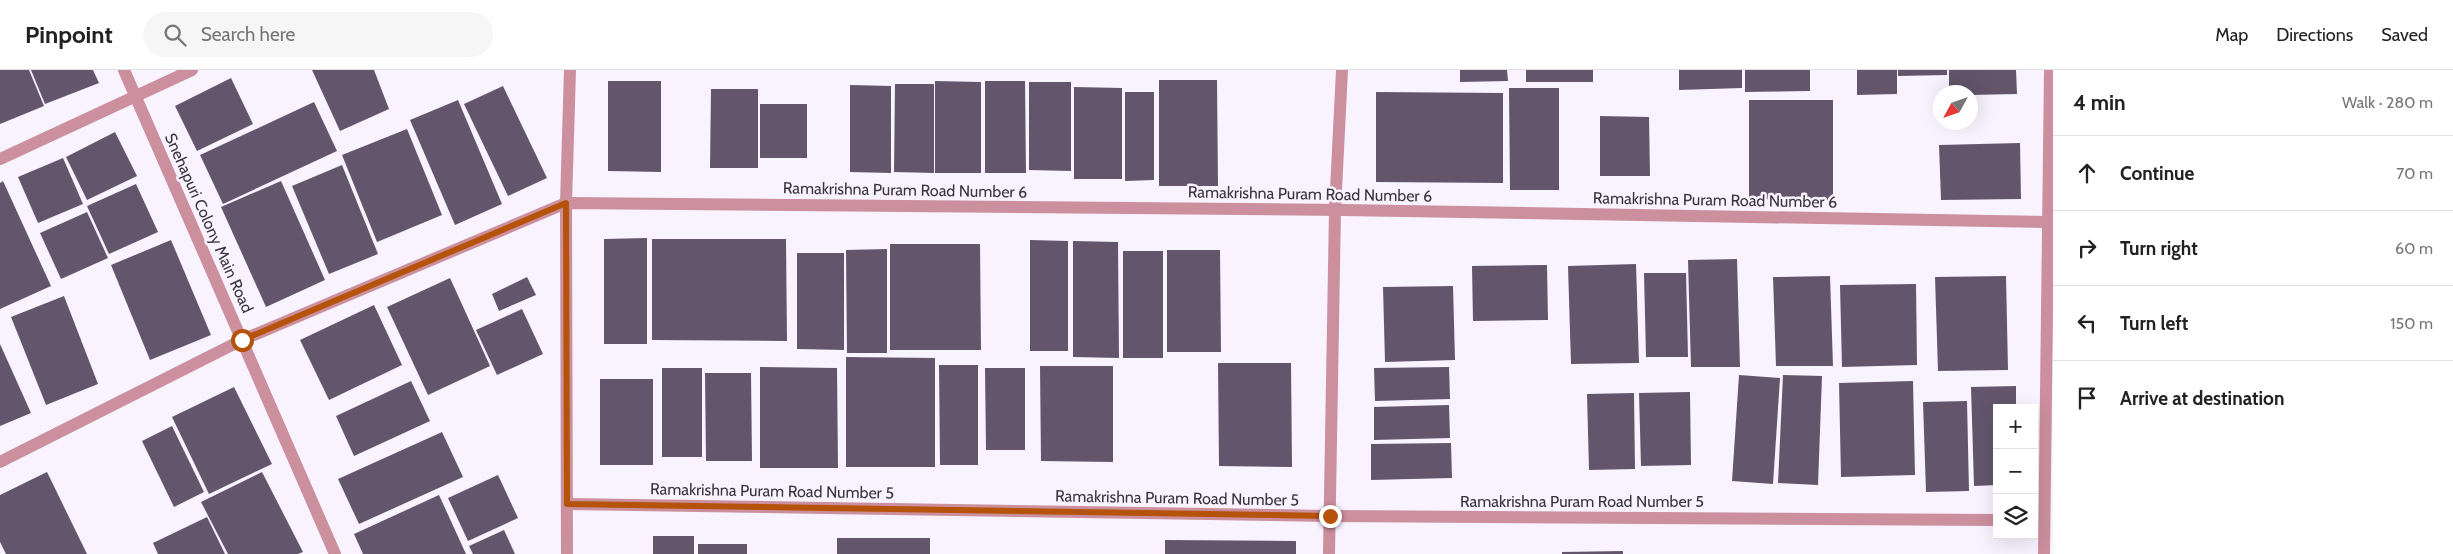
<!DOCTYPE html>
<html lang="en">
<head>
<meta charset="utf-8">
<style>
	:root { --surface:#fff; --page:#f6f6f6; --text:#222; --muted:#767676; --line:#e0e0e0 }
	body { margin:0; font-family:Cabin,sans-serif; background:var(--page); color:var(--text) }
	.controls { position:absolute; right:15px; bottom:15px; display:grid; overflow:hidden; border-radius:0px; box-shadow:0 5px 20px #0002 }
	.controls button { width:45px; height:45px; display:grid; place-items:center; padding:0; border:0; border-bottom:1px solid var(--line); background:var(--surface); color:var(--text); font:25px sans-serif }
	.compass { position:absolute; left:1933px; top:15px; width:45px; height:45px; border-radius:50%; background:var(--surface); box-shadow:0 5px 20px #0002; rotate:230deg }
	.stop { position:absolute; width:15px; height:15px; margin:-11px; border:4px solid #b45309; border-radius:50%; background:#fff }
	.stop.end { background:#b45309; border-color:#fff; box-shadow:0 1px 5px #0008 }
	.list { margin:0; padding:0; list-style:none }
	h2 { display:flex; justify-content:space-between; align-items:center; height:65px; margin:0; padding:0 20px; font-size:21px }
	h2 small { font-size:16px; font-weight:400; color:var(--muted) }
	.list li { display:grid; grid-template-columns:32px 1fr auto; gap:15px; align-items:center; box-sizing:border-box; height:75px; padding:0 20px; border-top:1px solid var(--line) }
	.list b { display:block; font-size:19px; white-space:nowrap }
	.list em { font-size:16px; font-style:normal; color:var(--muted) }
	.icon { flex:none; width:28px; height:28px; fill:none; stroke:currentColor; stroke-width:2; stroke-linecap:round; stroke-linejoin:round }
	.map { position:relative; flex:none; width:2053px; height:484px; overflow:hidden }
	header { display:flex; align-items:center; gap:30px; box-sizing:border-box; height:70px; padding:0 25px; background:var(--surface); border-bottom:1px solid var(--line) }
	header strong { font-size:24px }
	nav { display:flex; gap:28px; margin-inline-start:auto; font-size:18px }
	.search { width:350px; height:45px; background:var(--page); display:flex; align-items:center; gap:12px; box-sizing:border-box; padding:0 18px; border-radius:28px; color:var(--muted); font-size:19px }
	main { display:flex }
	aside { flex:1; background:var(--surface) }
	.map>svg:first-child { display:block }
	.building { fill:#63566c }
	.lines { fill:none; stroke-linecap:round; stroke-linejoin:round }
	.street { stroke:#cb8f9d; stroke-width:12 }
	.route { stroke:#b45309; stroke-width:6 }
	.labels { text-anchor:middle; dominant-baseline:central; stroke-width:5; stroke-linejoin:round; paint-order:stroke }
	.street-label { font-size:16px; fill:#39343e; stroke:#f8f3fe }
</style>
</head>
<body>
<header>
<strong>Pinpoint</strong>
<div class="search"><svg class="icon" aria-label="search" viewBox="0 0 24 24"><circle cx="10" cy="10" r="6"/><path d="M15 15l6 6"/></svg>Search here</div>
<nav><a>Map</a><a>Directions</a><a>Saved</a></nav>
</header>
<main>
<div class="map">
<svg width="2053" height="484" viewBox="0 0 2053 484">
	<rect width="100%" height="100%" fill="#f8f3fe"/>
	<g class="building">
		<polygon points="0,0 29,0 44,36 0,54"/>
		<polygon points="31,0 93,0 99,13 45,34"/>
		<polygon points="312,0 374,0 389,39 340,61"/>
		<polygon points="1460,0 1507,0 1508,11 1460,12"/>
		<rect x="1526" y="0" width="67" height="12"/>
		<polygon points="1679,0 1742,0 1742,18 1679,20"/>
		<polygon points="1745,0 1810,0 1810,21 1745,22"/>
		<polygon points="1857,0 1897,0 1897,24 1857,25"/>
		<polygon points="1898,0 1947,0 1947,5 1898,6"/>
		<polygon points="1949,0 2016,0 2017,24 1970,25 1970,22 1949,22"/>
		<polygon points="231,8 253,54 197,81 175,36"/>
		<polygon points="1159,10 1217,10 1218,116 1159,116"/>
		<polygon points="608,11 661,11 661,102 608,101"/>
		<polygon points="935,11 981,12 981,103 935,103"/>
		<polygon points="985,11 1025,11 1026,103 985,103"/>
		<polygon points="1029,12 1071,12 1071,101 1029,100"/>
		<polygon points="895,14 934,14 934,103 894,102"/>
		<polygon points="850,15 891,16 891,103 850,102"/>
		<polygon points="503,16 547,108 508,126 464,34"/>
		<polygon points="1074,17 1122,18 1122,109 1074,109"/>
		<polygon points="1509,18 1559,18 1559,120 1510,120"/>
		<polygon points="711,19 758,19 758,98 710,98"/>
		<polygon points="1125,22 1154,22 1154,110 1125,111"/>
		<polygon points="1376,22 1503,23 1503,113 1376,112"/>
		<polygon points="458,30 502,134 455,155 410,50"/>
		<polygon points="1749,30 1833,30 1833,130 1749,129"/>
		<polygon points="314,32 337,81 223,134 200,85"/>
		<rect x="760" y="34" width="47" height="54"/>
		<polygon points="1600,46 1649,47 1650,106 1600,106"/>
		<polygon points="407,59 442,145 377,172 342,85"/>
		<polygon points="115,62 137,106 87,130 66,87"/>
		<polygon points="2020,73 2021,129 1941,130 1939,75"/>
		<polygon points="63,88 83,134 38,153 18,107"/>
		<polygon points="342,95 378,184 329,204 292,116"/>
		<polygon points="3,111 51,216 0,239 0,113"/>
		<polygon points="281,111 325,210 266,237 221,137"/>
		<polygon points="136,114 158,162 109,184 87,136"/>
		<polygon points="87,142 108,188 61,209 40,163"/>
		<polygon points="647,168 647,274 604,274 604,169"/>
		<polygon points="652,169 786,169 787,271 652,270"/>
		<polygon points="171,170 211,265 150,290 111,195"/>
		<polygon points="1030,170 1068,171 1068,281 1030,281"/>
		<polygon points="1073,171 1118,172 1119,288 1073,287"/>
		<polygon points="890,174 980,174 981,280 890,280"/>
		<polygon points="887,179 887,283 847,283 846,180"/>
		<polygon points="1167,180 1220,180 1221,282 1167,282"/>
		<rect x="1123" y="181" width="40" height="107"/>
		<polygon points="797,183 844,183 844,280 797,279"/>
		<polygon points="1737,189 1740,297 1691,297 1688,190"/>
		<polygon points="1636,194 1639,293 1571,294 1568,196"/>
		<polygon points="1547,195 1548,250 1473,251 1472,196"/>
		<polygon points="1644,203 1686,203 1688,287 1646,287"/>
		<polygon points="1830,206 1833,296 1776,296 1773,207"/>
		<polygon points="2006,206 2008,300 1938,301 1935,207"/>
		<polygon points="527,207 536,225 499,241 492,224"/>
		<polygon points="450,208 490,296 428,325 387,237"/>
		<polygon points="1916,214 1917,295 1842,297 1840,215"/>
		<polygon points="1453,216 1455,290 1385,292 1383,217"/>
		<polygon points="64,226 98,314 46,335 11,247"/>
		<polygon points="374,235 402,295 329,330 300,270"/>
		<polygon points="522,239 543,284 497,305 476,260"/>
		<polygon points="0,274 31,343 0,356"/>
		<polygon points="846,287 935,288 935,397 846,397"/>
		<polygon points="1218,293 1291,293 1292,397 1219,396"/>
		<polygon points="939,295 978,295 978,395 940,395"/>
		<polygon points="1040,296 1113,296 1113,392 1041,391"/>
		<polygon points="760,297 837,298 838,398 760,398"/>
		<polygon points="1449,297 1450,329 1375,331 1374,298"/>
		<rect x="662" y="298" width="40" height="89"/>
		<polygon points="985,298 1025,298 1025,380 986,380"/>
		<polygon points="705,303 751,303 752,391 706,391"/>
		<polygon points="1739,305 1780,308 1773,414 1732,411"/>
		<polygon points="1783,305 1822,306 1818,415 1778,413"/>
		<rect x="600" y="309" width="53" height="86"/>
		<polygon points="411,311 430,351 354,386 336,346"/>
		<polygon points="1913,311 1915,405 1841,407 1839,313"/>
		<polygon points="2016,316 2016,338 1997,338 1997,415 1974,416 1971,317"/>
		<polygon points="234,317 272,394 209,424 172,347"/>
		<polygon points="1690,322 1691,395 1641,396 1639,323"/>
		<polygon points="1634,323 1635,399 1589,400 1587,324"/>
		<polygon points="1967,331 1969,421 1926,422 1923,332"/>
		<polygon points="1449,335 1450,368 1374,370 1374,337"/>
		<polygon points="172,356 204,422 174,437 142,371"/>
		<polygon points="442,362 463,407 359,454 338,409"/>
		<polygon points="1451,373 1452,408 1371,410 1371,374"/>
		<polygon points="47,402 87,484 6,484 0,472 0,425"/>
		<polygon points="262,402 303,482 298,484 228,484 201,432"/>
		<polygon points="498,405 518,448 468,471 448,428"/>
		<polygon points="439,425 466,484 363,484 354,464"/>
		<polygon points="207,447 225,484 158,484 153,473"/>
		<polygon points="504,460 515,484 473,484 469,476"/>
		<rect x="653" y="466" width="41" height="18"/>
		<rect x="837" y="468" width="93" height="16"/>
		<polygon points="1165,470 1296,471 1296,484 1165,484"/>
		<rect x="698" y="474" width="49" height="10"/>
		<polygon points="1623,481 1623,484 1562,484 1562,482"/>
	</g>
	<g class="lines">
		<g class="street">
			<polyline points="124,0 335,484"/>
			<polyline points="0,89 192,0"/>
			<polyline points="0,392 242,270 566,133 1342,140 2053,152"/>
			<polyline points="567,434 1330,446 1997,450"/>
			<polyline points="567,484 566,133 570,0"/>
			<polyline points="1329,484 1335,140 1342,0"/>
			<polyline points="2044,484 2050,0"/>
		</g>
	</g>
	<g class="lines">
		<polyline class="route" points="242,270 566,133 567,434 1330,446"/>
	</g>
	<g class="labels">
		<g class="street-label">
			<text transform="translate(905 120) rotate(1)">Ramakrishna Puram Road Number 6</text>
			<text transform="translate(1310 124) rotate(1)">Ramakrishna Puram Road Number 6</text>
			<text transform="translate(1715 130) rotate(1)">Ramakrishna Puram Road Number 6</text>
			<text transform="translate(209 153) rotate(66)">Snehapuri Colony Main Road</text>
			<text transform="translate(772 421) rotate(1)">Ramakrishna Puram Road Number 5</text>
			<text transform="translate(1177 428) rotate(1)">Ramakrishna Puram Road Number 5</text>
			<text x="1582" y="431">Ramakrishna Puram Road Number 5</text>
		</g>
	</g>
</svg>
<div class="controls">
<button>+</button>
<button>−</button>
<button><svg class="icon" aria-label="layers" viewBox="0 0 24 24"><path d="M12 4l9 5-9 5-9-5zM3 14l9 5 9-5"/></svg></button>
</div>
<svg class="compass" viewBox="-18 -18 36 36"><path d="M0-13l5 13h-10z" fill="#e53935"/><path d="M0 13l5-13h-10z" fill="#767676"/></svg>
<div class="stop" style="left:242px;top:270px"></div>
<div class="stop end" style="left:1330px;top:446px"></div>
</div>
<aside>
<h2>4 min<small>Walk · 280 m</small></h2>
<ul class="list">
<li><svg class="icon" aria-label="ahead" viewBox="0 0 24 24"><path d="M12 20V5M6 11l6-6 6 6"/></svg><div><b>Continue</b></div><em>70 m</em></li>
<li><svg class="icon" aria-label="right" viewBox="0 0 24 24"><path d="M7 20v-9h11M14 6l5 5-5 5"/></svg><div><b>Turn right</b></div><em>60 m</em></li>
<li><svg class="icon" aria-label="left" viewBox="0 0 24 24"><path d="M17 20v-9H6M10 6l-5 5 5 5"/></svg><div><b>Turn left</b></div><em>150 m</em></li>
<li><svg class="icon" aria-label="arrive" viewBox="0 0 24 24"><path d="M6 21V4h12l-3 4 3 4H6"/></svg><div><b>Arrive at destination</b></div></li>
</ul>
</aside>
</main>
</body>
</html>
